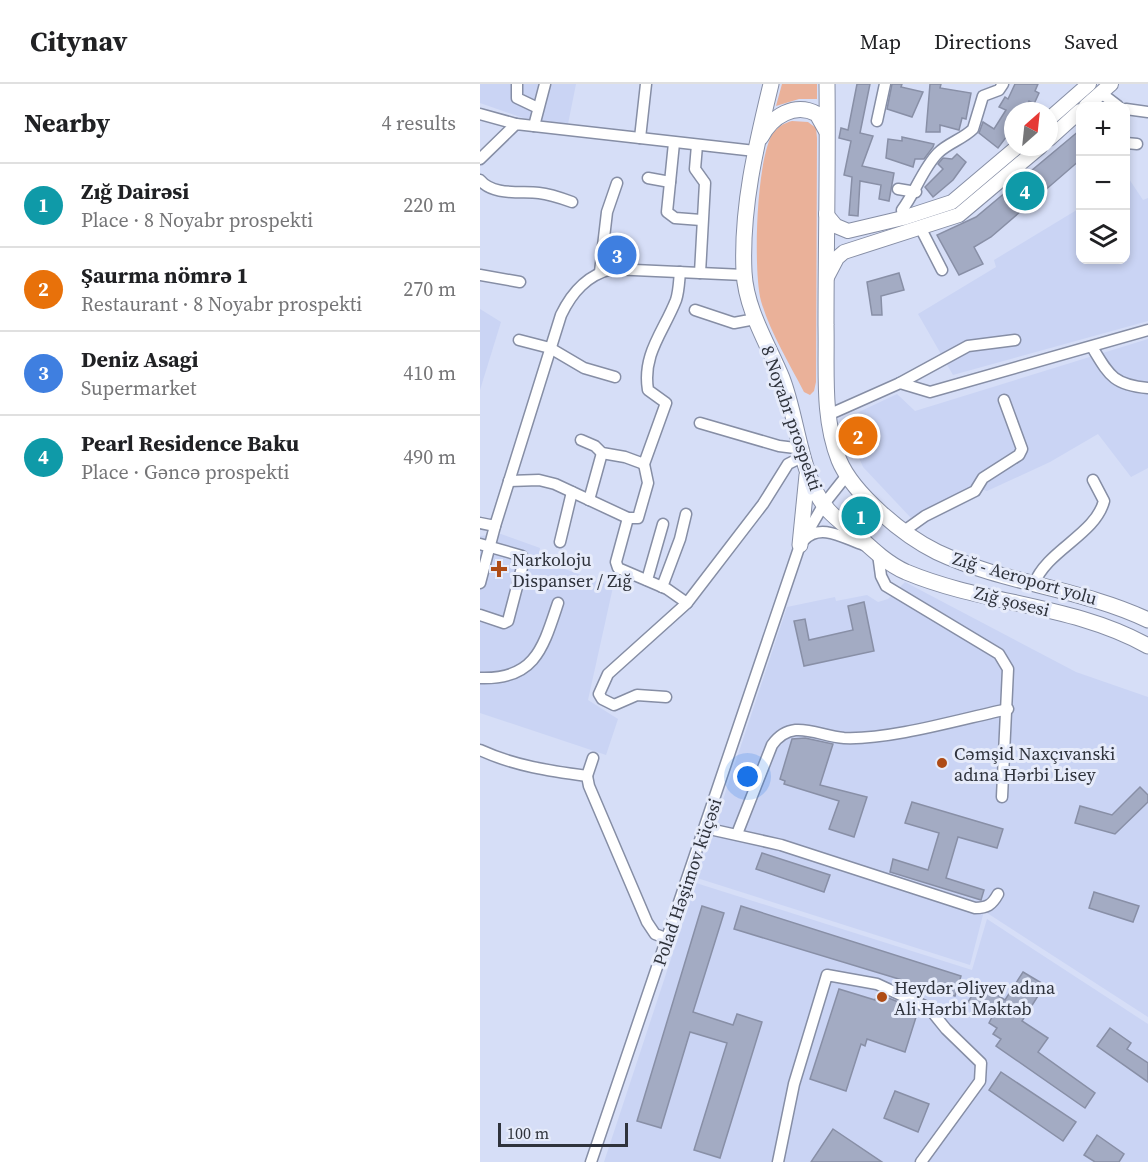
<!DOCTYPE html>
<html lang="en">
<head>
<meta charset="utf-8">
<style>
	:root { --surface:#fff; --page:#f6f6f6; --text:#202124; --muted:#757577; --line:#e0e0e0; --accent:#ea580c }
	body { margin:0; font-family:"Source Serif 4",serif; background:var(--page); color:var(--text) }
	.controls { position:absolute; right:18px; top:18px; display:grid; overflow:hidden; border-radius:12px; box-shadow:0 3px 9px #0003 }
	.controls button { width:54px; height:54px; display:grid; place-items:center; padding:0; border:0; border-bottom:2px solid var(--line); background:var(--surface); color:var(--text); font:30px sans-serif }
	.compass { position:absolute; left:524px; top:18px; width:54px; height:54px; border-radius:50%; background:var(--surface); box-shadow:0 3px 9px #0003; rotate:27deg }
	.scale { position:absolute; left:18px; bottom:15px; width:130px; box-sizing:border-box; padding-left:6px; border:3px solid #2f333c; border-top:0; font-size:16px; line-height:21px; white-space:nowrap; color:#2f333c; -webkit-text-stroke:4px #e6ebfa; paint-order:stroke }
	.you { position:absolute; left:268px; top:693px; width:21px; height:21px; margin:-15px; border:4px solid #fff; border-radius:50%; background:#1a73e8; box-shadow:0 0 0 9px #1a73e833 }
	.badge { display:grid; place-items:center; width:39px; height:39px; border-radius:50%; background:var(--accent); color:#fff; font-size:20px; font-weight:700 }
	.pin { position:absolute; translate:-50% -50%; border:3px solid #fff; box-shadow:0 2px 6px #0006 }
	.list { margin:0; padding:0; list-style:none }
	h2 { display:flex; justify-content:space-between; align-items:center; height:78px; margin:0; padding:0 24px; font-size:26px }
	h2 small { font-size:20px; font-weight:400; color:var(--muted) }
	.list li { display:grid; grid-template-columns:39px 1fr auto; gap:18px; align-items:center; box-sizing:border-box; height:84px; padding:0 24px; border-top:2px solid var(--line) }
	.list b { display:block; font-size:22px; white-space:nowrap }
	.list p { margin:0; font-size:20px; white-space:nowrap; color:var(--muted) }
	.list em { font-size:20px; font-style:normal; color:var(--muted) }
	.icon { flex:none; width:33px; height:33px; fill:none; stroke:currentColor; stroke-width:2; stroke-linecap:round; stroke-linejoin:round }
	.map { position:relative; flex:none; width:668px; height:1078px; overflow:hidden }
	header { display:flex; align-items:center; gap:36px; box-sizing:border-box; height:84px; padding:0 30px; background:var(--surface); border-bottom:2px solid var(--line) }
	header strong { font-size:28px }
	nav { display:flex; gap:33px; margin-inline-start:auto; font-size:21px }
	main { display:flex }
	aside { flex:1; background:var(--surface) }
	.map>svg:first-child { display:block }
	.built { fill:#cad4f4 }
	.green { fill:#eab199 }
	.building { fill:#a3abc3; stroke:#888fa6; stroke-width:1.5 }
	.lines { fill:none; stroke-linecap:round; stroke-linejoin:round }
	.minor-casing { stroke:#868ea5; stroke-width:13 }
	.major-casing { stroke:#868ea5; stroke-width:16 }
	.highway-casing { stroke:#868ea5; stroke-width:17 }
	.minor { stroke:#fff; stroke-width:10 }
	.major { stroke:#fff; stroke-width:14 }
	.highway { stroke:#fff; stroke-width:15 }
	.poi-dot { fill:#ae4b15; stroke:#e6ebfa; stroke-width:2 }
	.labels { text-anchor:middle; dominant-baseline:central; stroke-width:6; stroke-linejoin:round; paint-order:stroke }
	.street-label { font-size:18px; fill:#2f333c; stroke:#e6ebfa }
	.poi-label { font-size:18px; fill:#2f333c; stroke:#e6ebfa; text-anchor:start }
</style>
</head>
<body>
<header>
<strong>Citynav</strong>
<nav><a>Map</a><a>Directions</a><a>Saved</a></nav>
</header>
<main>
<aside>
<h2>Nearby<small>4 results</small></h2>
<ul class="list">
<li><span class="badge" style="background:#0f9aa8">1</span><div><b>Zığ Dairəsi</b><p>Place · 8 Noyabr prospekti</p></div><em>220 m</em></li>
<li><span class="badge" style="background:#e8710a">2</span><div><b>Şaurma nömrә 1</b><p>Restaurant · 8 Noyabr prospekti</p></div><em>270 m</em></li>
<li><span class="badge" style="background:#3f7fe0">3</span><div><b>Deniz Asagi</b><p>Supermarket</p></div><em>410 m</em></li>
<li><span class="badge" style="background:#0f9aa8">4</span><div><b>Pearl Residence Baku</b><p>Place · Gəncə prospekti</p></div><em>490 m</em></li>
</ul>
</aside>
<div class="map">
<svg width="668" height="1078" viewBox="0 0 668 1078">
	<rect width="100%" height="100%" fill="#d6def7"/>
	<g class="built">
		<polygon points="0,0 96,0 88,40 43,34 0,19"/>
		<polygon points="649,95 663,116 668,114 668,237 473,291 438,230 516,183 514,176 600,124 600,176 646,176 646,98"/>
		<polygon points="0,225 21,238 0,306"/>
		<polygon points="668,255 668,384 651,393 618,350 570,378 507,407 494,403 431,434 383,383 362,336 417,310 435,327"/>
		<polygon points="21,450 60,464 58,475 133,503 108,616 138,635 126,671 0,629 0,452"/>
		<polygon points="425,498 596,588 668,613 668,933 504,827 490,881 217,794 307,523 355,513 356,517 387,511 398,518 408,515"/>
		<polygon points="216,799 492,886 507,835 668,940 668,1078 124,1078"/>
	</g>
	<g class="green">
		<polygon points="302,0 337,0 337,15 319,15 296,22"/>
		<path d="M312,37L328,38L336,44L337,54L336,298L334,307L330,311L324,308C309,279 290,248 281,217C273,186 276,75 293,49C298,43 304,39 312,37Z"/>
	</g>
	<g class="building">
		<polygon points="377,0 390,0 380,49 393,52 382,82 414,89 409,117 399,115 401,101 380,97 378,132 369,131 372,93 364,91 371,57 359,54 361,44 368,46"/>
		<polygon points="412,0 422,0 421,3 443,8 432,33 407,25"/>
		<polygon points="450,0 461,0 460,4 491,9 486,35 482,34 479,46 460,41 460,48 446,48"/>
		<polygon points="535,0 558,0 555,7 559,9 554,20 549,17 544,27 533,27 533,44 518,64 499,49 503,38 514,45 526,26 519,23 525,13 528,15"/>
		<polygon points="600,46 600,76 511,153 494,163 503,180 479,191 457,151 496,133"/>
		<polygon points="422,53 454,60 453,63 444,75 435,75 433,83 406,74 408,55 422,57"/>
		<polygon points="477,70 486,78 473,96 453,113 445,103 463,85 458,80 463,74 472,75"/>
		<polygon points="419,189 424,206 401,212 402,231 392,231 387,198"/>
		<polygon points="384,518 394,567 324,582 314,537 325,535 329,556 373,546 368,522"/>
		<polygon points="325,654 353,660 340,701 387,713 374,753 349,745 359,717 304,700 305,697 300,695 312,655"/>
		<polygon points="660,703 668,711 668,718 635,750 595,739 600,722 632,731"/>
		<polygon points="432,718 523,745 517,764 478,753 466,794 504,806 501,816 410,788 413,775 448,786 459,749 425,739"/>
		<polygon points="282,769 350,791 344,808 276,785"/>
		<polygon points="614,808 659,822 653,838 609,824"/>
		<polygon points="222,822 244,829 213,928 253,941 257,930 282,938 240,1074 214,1066 247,959 210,948 181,1044 157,1037"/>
		<polygon points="261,822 481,892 475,912 254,845"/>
		<polygon points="543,888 565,901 542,937 568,954 558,968 615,1009 605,1024 516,962 521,955 513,950 517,944 509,939 512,933 488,918 499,900 525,916"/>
		<polygon points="359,905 395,916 397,910 411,915 423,920 422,925 437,930 425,968 387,955 385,962 381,960 366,1007 330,995"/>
		<polygon points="630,944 651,959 647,965 668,979 668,998 617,962"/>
		<polygon points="521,988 596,1038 583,1057 509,1006"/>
		<polygon points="415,1007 449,1020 438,1048 404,1034"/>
		<polygon points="353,1045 402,1078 331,1078"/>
		<polygon points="617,1051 644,1070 639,1078 615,1078 604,1071"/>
	</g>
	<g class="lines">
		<defs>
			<g id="minor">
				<polyline points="37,0 37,14 58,24"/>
				<polyline points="621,9 638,22"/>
				<polyline points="646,25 668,28"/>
				<polyline points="0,30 36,40"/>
				<polyline points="397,37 405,0"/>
				<polyline points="54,42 65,0"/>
				<polyline points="160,54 166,0"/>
				<polyline points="194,59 187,128 195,134 221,136"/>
				<polyline points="646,59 657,60"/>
				<polyline points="217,61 215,85 225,99 220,189"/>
				<polyline points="0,75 36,40 275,67"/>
				<polyline points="168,94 190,98"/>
				<path d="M0,96C13,112 41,107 59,109C70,110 81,114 92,118"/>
				<polyline points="418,105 436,108"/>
				<path d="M423,134L422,126C435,109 443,84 458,69C468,59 483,55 493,45L503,12L519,6L523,0"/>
				<polyline points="441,145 462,186"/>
				<polyline points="120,188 127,128 137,99"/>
				<polyline points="0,191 40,198"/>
				<polyline points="215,226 254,239 275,235"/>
				<polyline points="39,256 70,264 104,284 135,293"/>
				<path d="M612,263C629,291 633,301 668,304"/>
				<polyline points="420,299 488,262 535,256"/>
				<polyline points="348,331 420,299 450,308 668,246"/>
				<polyline points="220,339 299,362 323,365"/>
				<polyline points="101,356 115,362 122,369 145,373 164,380"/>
				<path d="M29,397L59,396L75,400L148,434H158L168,399L164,380L186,319L168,306C162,270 184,247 196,216C199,207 199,197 200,188"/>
				<polyline points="109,416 122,369"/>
				<polyline points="148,434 136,478 138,484 187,505 207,519"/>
				<path d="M0,439L15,442L81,231C92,208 107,191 132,185L264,191"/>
				<polyline points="424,447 445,432 495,407 503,394 539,371 542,365 524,316"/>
				<path d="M324,456C341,438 365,455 384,461"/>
				<polyline points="80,458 92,408"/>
				<polyline points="0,460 42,472 44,476 28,537 24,539 0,531"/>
				<polyline points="398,470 401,492 406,502 519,570 528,585 522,713"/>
				<polyline points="167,496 183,440"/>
				<polyline points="0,499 15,442"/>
				<path d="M554,500C567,466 615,451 624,417L613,396"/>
				<polyline points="182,503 200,455 206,430"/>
				<path d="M0,594C55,596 63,564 78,519"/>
				<polyline points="186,613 157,611 134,621 122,615 119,610 128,590 207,519 283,420 308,380 324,372"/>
				<path d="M0,666C35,682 70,687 107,692L109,702L167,838L175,850L188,855"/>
				<polyline points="107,692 113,674"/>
				<path d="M225,744L301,761L495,824C507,824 512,821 518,810"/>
				<path d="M257,750L292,661C312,633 337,652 364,654C410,656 481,635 528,625"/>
				<polyline points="111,1078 320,461 344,420 367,391"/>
				<polyline points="298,1078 314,1000 347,891 397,900 449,924 466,945 501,979 500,997 441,1078"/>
			</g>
			<g id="major">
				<polyline points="606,22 631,0"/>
				<polyline points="569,35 609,0"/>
				<polyline points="569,55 600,27"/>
				<polyline points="346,130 356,142 368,147 423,134 472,118 537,63"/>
				<polyline points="346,195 357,174 364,168 479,131 560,63"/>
			</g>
			<g id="highway">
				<path d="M291,0C276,62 261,124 264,188C266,226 288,260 302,294C318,335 320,394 348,426C357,436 369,444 379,453C393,466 408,480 426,488C505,521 593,520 668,562"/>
				<path d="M347,0C348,80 346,161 346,241C347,286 342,333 359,376C373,410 424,452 457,468C525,500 601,504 668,536"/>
				<path d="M281,53C292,32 315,18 337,30L346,46"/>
				<polyline points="320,461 327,391"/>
			</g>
		</defs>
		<use href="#minor" class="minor-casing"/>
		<use href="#major" class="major-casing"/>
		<use href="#highway" class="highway-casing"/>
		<use href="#minor" class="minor"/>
		<use href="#major" class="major"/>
		<use href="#highway" class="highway"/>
	</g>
	<g class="poi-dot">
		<path d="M16 476h6v6h6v6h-6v6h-6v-6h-6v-6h6z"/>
		<circle cx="462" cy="679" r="6"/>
		<circle cx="402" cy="913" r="6"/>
	</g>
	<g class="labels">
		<g class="street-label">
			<text transform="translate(312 334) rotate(71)">8 Noyabr prospekti</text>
			<text transform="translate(545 494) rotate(16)">Zığ - Aeroport yolu</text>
			<text transform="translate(532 517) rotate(14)">Zığ şosesi</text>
			<text transform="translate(207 798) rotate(-71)">Polad Həşimov küçəsi</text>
		</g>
		<g class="poi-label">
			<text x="32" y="475">Narkoloju<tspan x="32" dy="21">Dispanser / Zığ</tspan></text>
			<text x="474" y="669">Cəmşid Naxçıvanski<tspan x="474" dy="21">adına Hərbi Lisey</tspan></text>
			<text x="414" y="903">Heydər Əliyev adına<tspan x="414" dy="21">Ali Hərbi Məktəb</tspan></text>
		</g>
	</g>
</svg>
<div class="controls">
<button>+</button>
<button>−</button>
<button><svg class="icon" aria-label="layers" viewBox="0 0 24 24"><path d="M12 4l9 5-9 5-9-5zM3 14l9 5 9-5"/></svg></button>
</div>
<svg class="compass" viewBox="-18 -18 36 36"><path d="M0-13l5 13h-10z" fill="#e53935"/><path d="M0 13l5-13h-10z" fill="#757577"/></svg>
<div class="scale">100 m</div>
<div class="you"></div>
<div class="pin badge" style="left:381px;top:432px;background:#0f9aa8">1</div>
<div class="pin badge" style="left:378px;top:352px;background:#e8710a">2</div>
<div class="pin badge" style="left:137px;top:171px;background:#3f7fe0">3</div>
<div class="pin badge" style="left:545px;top:107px;background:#0f9aa8">4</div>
</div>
</main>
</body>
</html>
